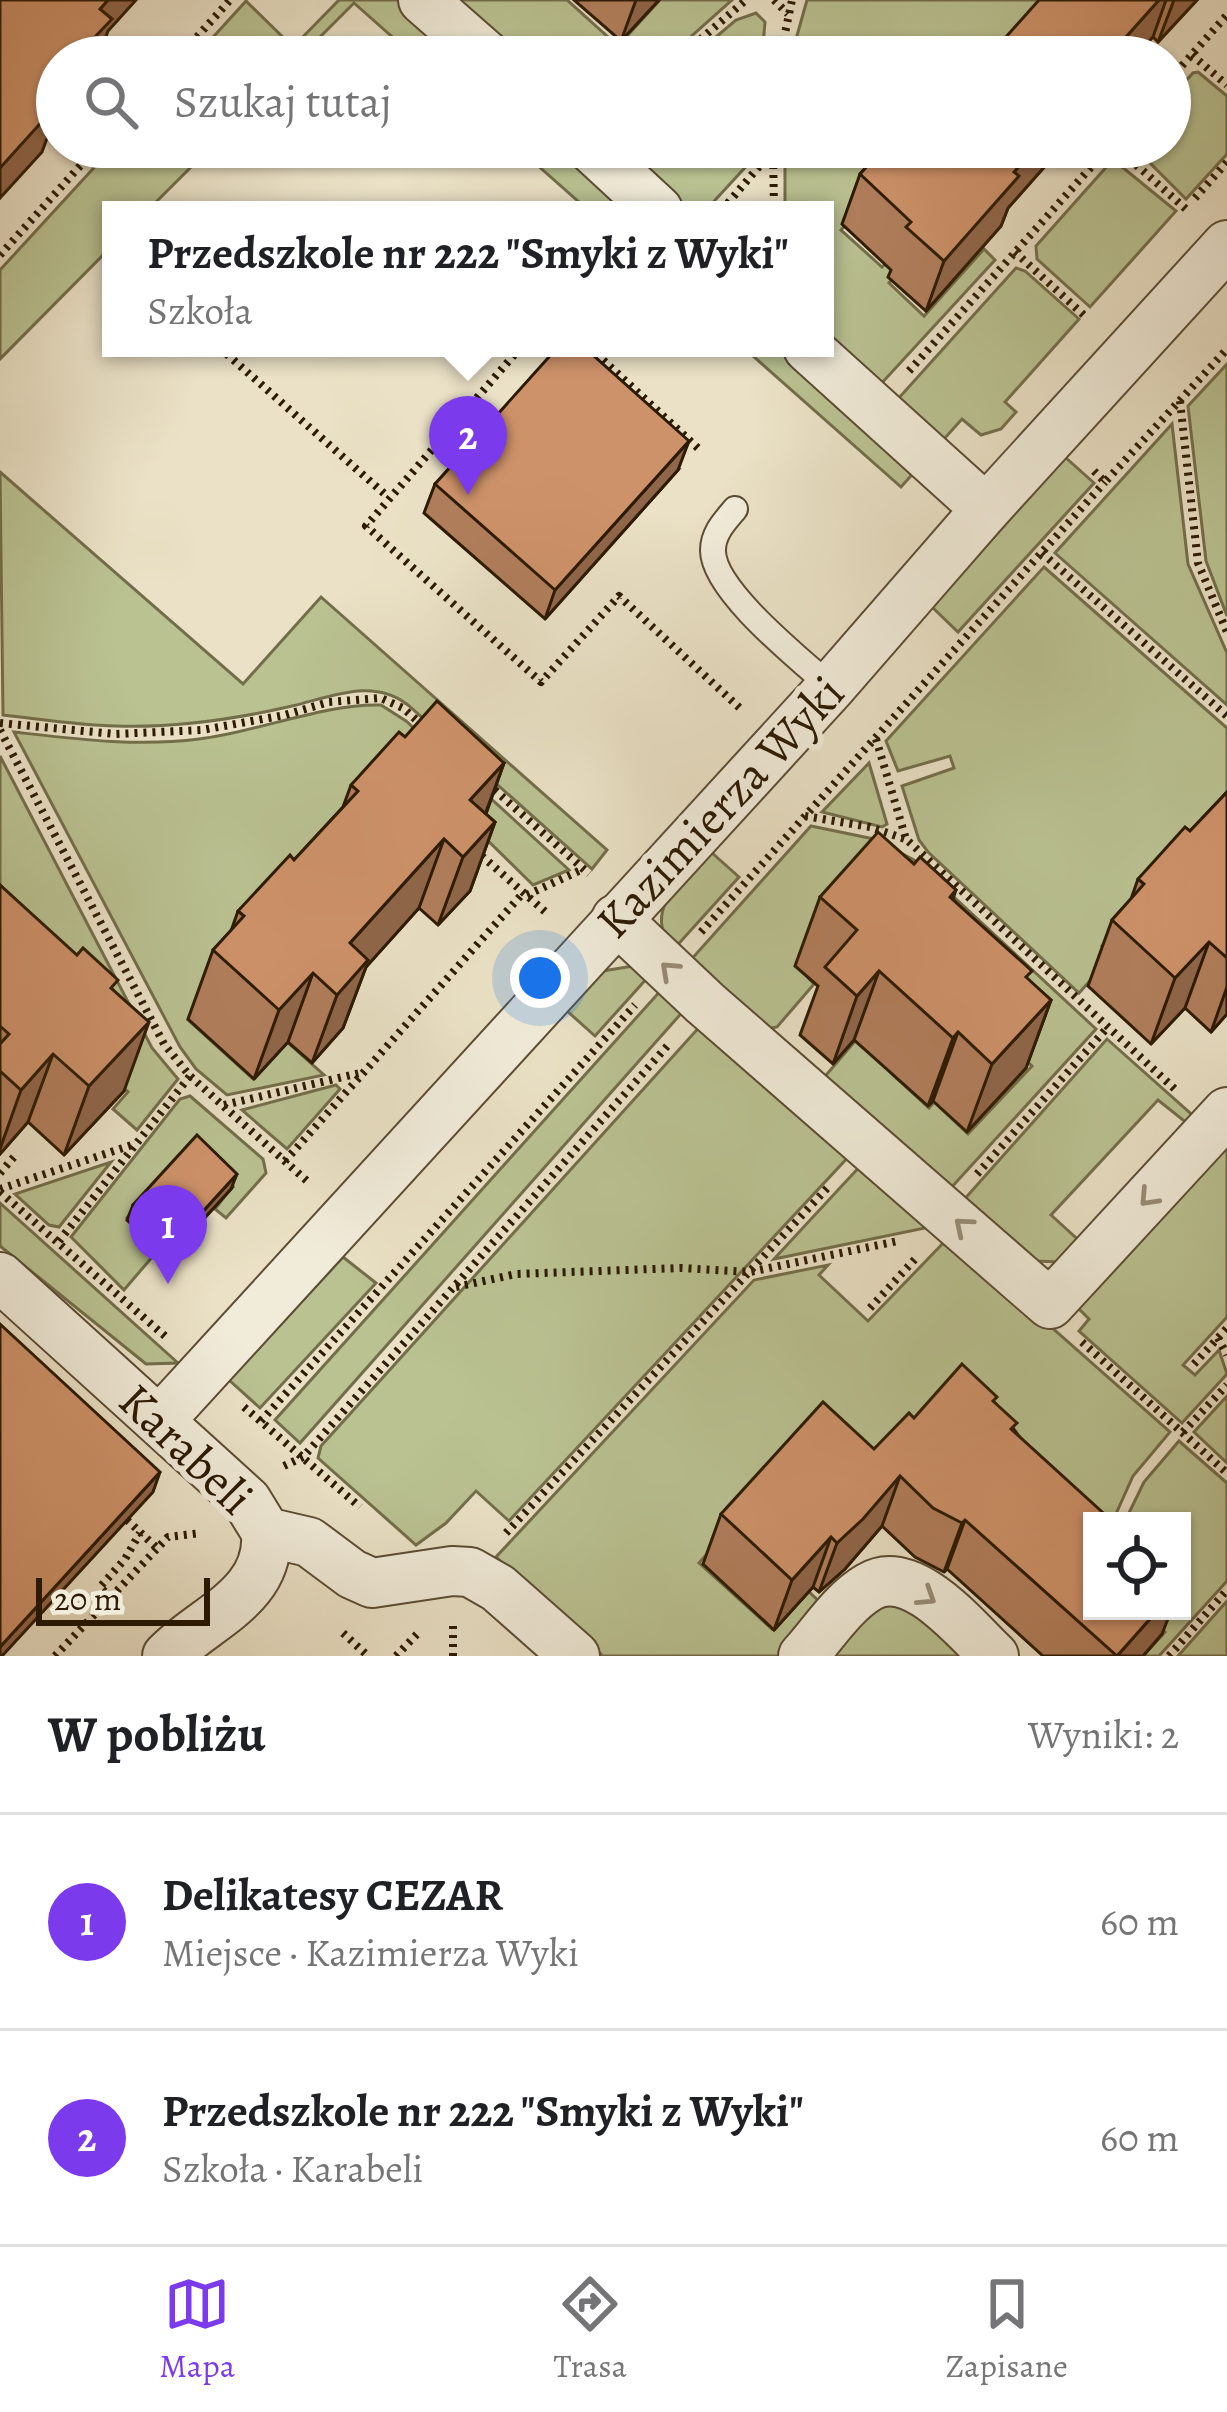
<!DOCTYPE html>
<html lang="pl">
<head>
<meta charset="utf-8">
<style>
	:root { --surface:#fff; --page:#f6f6f6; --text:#202124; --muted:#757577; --line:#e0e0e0; --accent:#7c3aed }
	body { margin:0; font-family:Alegreya,serif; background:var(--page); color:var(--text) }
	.controls { position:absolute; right:36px; bottom:36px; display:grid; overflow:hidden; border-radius:0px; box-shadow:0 3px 9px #0004 }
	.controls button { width:108px; height:108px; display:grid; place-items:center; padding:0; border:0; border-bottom:3px solid var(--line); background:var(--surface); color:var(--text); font:60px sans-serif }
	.scale { position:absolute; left:36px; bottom:30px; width:174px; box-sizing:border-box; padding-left:12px; border:6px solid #2c1a03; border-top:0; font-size:33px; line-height:42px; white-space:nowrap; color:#2c1a03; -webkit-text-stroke:9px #f1ecda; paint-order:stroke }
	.you { position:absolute; left:540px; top:978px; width:42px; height:42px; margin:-30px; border:9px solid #fff; border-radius:50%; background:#1a73e8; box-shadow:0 0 0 18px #1a73e833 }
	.badge { display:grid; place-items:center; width:78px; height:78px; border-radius:50%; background:var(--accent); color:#fff; font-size:39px; font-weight:700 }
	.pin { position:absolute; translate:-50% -99px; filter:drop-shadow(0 3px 6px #0008) }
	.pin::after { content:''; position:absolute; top:63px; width:42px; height:36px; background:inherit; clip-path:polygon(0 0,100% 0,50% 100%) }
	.popup { position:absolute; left:102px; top:201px; width:732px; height:156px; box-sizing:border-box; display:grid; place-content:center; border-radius:0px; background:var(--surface); filter:drop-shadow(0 3px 9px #0005); font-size:39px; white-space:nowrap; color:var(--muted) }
	.popup b { font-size:45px; color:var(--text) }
	.popup::after { content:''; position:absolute; left:50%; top:100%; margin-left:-24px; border:24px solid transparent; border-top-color:var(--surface) }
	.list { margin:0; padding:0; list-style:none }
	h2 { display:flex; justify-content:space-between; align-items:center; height:156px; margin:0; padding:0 48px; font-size:51px }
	h2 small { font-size:39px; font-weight:400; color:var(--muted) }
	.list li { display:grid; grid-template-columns:78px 1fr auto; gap:36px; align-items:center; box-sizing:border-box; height:216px; padding:0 48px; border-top:3px solid var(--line) }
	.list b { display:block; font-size:45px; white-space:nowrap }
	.list p { margin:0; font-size:39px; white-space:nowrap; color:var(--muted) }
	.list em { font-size:39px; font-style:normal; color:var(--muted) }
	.icon { flex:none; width:66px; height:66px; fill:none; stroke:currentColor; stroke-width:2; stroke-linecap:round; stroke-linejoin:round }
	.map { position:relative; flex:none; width:1227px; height:1656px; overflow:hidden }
	.search { position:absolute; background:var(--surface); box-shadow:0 3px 9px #0004; left:36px; right:36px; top:36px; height:132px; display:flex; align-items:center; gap:30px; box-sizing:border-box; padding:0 42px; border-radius:66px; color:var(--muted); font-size:45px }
	.sheet { height:588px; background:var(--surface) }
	nav { display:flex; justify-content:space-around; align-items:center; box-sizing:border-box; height:168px; border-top:3px solid var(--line); background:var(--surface); font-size:33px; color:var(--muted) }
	nav a { display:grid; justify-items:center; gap:6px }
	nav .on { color:var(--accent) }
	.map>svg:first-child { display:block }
	.green { fill:#bac292; stroke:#736e4a; stroke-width:3 }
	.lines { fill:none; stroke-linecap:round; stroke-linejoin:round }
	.lane-casing { stroke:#5c4c34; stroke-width:28 }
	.street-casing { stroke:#5c4c34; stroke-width:52 }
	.path { stroke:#2c1a03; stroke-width:8; stroke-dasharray:3 6; stroke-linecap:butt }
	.lane { stroke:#f1ecda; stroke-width:24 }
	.street { stroke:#f1ecda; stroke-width:48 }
	.wall { fill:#b17e5b; stroke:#2c1a03; stroke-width:3 }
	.shaded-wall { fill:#90664a; stroke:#2c1a03; stroke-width:3 }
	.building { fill:#ce926a; stroke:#2c1a03; stroke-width:3 }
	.oneway { stroke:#988e79 }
	.labels { text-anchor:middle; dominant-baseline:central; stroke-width:12; stroke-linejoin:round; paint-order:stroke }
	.street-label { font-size:48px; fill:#2c1a03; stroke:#f1ecda }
</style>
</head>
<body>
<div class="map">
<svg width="1227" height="1656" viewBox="0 0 1227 1656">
	<rect width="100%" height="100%" fill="#eae1c6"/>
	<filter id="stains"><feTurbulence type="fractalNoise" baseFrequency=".00167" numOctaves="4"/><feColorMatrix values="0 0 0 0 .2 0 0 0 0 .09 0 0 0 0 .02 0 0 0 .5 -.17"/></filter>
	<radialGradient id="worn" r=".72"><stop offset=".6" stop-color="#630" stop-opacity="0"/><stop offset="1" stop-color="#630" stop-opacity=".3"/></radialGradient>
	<g class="green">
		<polygon points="339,0 400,0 463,57 415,57 354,3 300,57 195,57 246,1 293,47"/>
		<polygon points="446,0 567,0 618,46 660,0 732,0 668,57 512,57"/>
		<polygon points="807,0 1067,0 1015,57 791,57"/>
		<polygon points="756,13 765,22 762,57 692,57 736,20"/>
		<polygon points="1198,72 1227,96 1227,154 1186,199 1134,147 1170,147 1170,98 1193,73"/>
		<polygon points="113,147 211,147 148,210 111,210 111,247 0,359 0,270"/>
		<polygon points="517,147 562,147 632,210 588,210"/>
		<polygon points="616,147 752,147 751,161 706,210 684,210"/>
		<polygon points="785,147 934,147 874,192 841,230 882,267 894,256 905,265 889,283 924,316 984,249 995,260 880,385 825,336 825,210 785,210"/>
		<polygon points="1116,162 1176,211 1090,307 1037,259 1036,246 1110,163"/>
		<polygon points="1016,268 1025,271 1079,319 1005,402 1016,412 1001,429 981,435 962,419 944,439 897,400"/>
		<polygon points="744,348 784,348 917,469 901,487"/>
		<polygon points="1227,364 1227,616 1206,561 1188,406"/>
		<polygon points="1172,424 1188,564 1227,653 1227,705 1055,553"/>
		<polygon points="1065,457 1094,483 958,632 932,607"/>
		<path d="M0,472L243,684L321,597L607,850L592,869L408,705C373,677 331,697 292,706C236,719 172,728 115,726C77,725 40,719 3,715Z"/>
		<polygon points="1044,567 1227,728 1227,807 1102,946 1112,956 1079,993 928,852 919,840 902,786 954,768 950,756 898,771 886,741"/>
		<path d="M381,705L406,721L569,870L533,885L479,832L218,986L188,1020L253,1079L287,1042L324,1075L227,1095L196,1069L180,1047L14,732C76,739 137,747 199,739C257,732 326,703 381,705Z"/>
		<polygon points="0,756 152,1048 178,1079 137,1130 113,1109 128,1092 0,978"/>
		<polygon points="869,763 887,824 882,827 822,812"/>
		<polygon points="811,826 874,839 914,860 1096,1029 950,1189 821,1081 856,1040 896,1070 893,1075 929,1108 934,1102 968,1134 1032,1066 1009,1045 796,965 814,984 777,1027 767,1029 688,963"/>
		<path d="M711,852L739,877L673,950C641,907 682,884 711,852Z"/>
		<polygon points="633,966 649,976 595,1036 566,1010 603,971"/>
		<polygon points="663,988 686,1008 300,1443 275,1420"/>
		<polygon points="703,1023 851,1154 509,1521 476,1491 446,1523 416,1545 318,1458 321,1446"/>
		<polygon points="1107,1039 1199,1121 1193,1128 1158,1100 1051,1215 1085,1246 1059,1262 1037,1261 961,1203"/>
		<polygon points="336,1085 340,1089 287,1149 242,1110"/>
		<polygon points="190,1096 263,1159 266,1173 226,1218 215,1209 233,1186 189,1148 127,1218 159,1249 124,1290 71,1237 180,1099"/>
		<polygon points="1227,1141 1227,1317 1183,1365 1195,1375 1219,1350 1227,1374 1182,1423 1079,1331 1089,1319 1076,1306"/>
		<polygon points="111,1162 59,1227 49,1225 15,1194"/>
		<polygon points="863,1163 935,1226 774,1259"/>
		<polygon points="0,1203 178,1363 146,1364 0,1246"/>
		<polygon points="949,1237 1170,1432 1133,1476 1115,1516 1092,1521 907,1456 800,1449 699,1563 772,1629 794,1605 804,1587 828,1610 785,1656 603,1656 496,1557 754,1280 828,1265 819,1275 868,1321"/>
		<polygon points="343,1257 376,1283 260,1408 229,1380"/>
		<polygon points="1227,1396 1227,1463 1194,1432"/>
		<polygon points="1179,1441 1227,1483 1227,1581 1159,1656 1143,1656 1165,1632 1142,1611 1182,1611 1182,1521 1125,1521 1144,1482"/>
		<polygon points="1227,1601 1227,1656 1178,1656"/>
		<polygon points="903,1603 968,1656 818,1656 865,1607"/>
	</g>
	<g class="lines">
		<defs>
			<path id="lane" d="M735,509C725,521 713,533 713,550C712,590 802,661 831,687"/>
			<g id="street">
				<polyline points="423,0 488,57"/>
				<polyline points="590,147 658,210"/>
				<polyline points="808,348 986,509"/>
				<polyline points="616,919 705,1003 1050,1304 1227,1112"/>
				<polyline points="0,1277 247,1501 266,1532 309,1542 352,1574 372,1583 452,1571 470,1572 498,1588 575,1656"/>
				<polyline points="161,1419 831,687 986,509 1227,245"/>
				<path d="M167,1656C205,1617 271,1597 266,1532"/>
				<path d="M803,1656C823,1634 843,1602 869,1587C912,1561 966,1630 994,1656"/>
			</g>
		</defs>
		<use href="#lane" class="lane-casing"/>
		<use href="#street" class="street-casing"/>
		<g class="path">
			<polyline points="774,0 788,14"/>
			<polyline points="1192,55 1227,85"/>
			<polyline points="179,57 230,0"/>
			<polyline points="680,57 746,0"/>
			<polyline points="780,57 792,0"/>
			<polyline points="1170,79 1227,15"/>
			<polyline points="1116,147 1186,209"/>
			<polyline points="773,148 774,210"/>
			<polyline points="1195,198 1227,162"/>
			<polyline points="722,210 773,150"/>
			<polyline points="1015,252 1087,318"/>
			<polyline points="0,255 97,147"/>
			<polyline points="220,348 388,497"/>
			<polyline points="520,348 366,526 541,682 619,596 743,711"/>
			<polyline points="590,348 700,450"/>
			<polyline points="909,371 1109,147"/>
			<polyline points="1180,401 1198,563 1227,632"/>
			<polyline points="1094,471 1105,482 1227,349"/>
			<polyline points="1042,553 1227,716"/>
			<polyline points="0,723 115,734 202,730 285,715 329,702 381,698 403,708 423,726"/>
			<polyline points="0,730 164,1044 190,1076 308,1182"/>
			<polyline points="876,739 906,839 1178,1092"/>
			<polyline points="488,784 589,874"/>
			<polyline points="805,816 870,827 905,839"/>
			<polyline points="475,850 549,915"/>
			<polyline points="527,895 583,869"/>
			<polyline points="701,932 1105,482"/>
			<polyline points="224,1105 360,1073"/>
			<polyline points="285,1161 523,893"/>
			<polyline points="0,1173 14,1157"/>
			<polyline points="977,1174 1107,1028"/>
			<polyline points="0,1189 132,1145"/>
			<polyline points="0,1192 166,1337"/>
			<polyline points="59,1241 190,1076"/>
			<polyline points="456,1287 516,1274 681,1268 750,1272 898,1241"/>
			<polyline points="870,1308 916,1258"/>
			<polyline points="1218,1338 1227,1355"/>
			<polyline points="1082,1342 1227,1473"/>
			<polyline points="1194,1364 1227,1328"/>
			<polyline points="244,1407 360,1507"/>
			<polyline points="261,1421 635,1005"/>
			<polyline points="1183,1432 1227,1385"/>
			<polyline points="284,1466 303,1457 669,1044"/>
			<polyline points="127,1520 158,1549"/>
			<polyline points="506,1533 831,1184"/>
			<polyline points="111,1598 100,1587 125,1559 140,1533"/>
			<polyline points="343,1633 368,1656"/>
			<polyline points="55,1656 168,1537 201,1533"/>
			<polyline points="396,1656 420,1631"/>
			<polyline points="453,1656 453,1625"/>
			<polyline points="1169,1656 1227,1590"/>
		</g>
		<use href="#lane" class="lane"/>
		<use href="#street" class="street"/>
	</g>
	<g class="wall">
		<polygon points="574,0 659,0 621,41"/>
		<polygon points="1039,0 1197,0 1158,42 1153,37"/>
		<polygon points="885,147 1062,147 1008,208 1001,226 926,311 888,277 891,270 842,224 860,174"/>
		<polygon points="678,470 545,619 424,513 435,484"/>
		<polygon points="405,737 504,763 486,814 495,822 470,891 438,925 419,908 366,967 343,1028 312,1063 288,1042 254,1079 188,1019 213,950 231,931 238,911 294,860 343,807 351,785"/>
		<polygon points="1227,792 1227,1014 1211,1032 1185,1008 1151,1044 1088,986 1112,920 1131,899 1138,879 1190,831"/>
		<polygon points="914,864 956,890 953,899 1028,980 1051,1000 1026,1068 967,1132 933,1101 928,1106 854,1040 833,1064 800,1035 818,986 795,966 820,897"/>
		<polygon points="0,885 114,991 124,1091 64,1155 28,1122 0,1154"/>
		<polygon points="231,1189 168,1258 127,1220 133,1205"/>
		<polygon points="995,1403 1162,1634 1143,1656 1043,1656 947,1569 944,1572 915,1557 882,1526 845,1569 819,1592 813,1587 774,1630 703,1564 721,1514 874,1449 914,1418"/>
	</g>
	<g class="shaded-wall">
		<polygon points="108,0 136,0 108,31 98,57 76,57 100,9"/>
		<polygon points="636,0 659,0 621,41"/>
		<polygon points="1159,0 1166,0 1153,37 1135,57 1108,57"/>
		<polygon points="1174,0 1197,0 1158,42"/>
		<polygon points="57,78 57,111 42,152 0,198 0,168 46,89"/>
		<polygon points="1036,147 1062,147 1008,208 1001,226 926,311 944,261 1014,172"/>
		<polygon points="689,441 678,470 545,619 555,590"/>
		<polygon points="504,763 479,831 470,800"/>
		<polygon points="495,822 470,891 438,925 463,857"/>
		<polygon points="444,839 419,908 366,967 343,1028 312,1063 337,995 350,943"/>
		<polygon points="1209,942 1185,1008 1151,1044 1175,978"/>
		<polygon points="879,971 854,1040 833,1064 857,996"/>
		<polygon points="313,973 288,1042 254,1079 279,1010"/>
		<polygon points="1227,987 1227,1014 1211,1032"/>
		<polygon points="1051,1000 1026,1068 967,1132 992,1064"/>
		<polygon points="149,1022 124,1091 64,1155 89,1086"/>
		<polygon points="958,1032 933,1101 928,1106 953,1038"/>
		<polygon points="53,1054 28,1122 0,1154 0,1149 21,1090"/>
		<polygon points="237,1174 231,1189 168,1258 174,1243"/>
		<polygon points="160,1472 153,1492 2,1656 0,1656 0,1647"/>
		<polygon points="900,1476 882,1526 845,1569 819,1592 837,1543"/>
		<polygon points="965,1520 947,1569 944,1572 962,1523"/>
		<polygon points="831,1537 813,1587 774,1630 792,1580"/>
		<polygon points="1157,1611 1171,1611 1162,1634 1143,1656 1117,1656"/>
	</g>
	<g class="building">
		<polygon points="0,0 108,0 100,9 112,19 76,57 57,57 57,78 46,89 57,99 57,105 0,168"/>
		<polygon points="1039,0 1159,0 1108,57 988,57"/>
		<polygon points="885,147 1036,147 1014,172 1019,176 944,261 906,227 911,222 860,174"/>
		<polygon points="557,348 585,348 689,441 555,590 435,484"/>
		<polygon points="437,701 504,763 470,800 495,822 463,857 444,839 350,943 368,960 337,995 313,973 279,1010 213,950 244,916 238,911 290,855 294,860 358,791 351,785 399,732 405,737"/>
		<polygon points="1227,792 1227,958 1209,942 1175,978 1112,920 1144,884 1138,879 1185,827 1190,831"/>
		<polygon points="878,832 914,864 920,857 956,890 950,897 1032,971 1026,977 1051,1000 992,1064 958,1032 953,1038 879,971 857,996 825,967 857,930 820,897"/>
		<polygon points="0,885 77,955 83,948 118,980 111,988 149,1022 89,1086 53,1054 21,1090 0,1071 0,1044 9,1034 0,1026"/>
		<polygon points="197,1135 237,1174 174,1243 133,1205"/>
		<polygon points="0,1324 160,1472 0,1647"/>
		<polygon points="962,1364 997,1397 993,1401 1017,1423 1011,1429 1112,1521 1092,1521 1092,1611 1157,1611 1117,1656 965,1520 962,1523 933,1508 900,1476 863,1519 837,1543 831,1537 792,1580 721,1514 823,1402 874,1449 909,1413 914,1418"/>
	</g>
	<defs><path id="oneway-chevron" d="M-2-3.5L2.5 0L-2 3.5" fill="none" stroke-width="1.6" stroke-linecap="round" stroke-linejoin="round" transform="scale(3)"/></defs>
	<g class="oneway">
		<use href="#oneway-chevron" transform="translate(669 970) rotate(-137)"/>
		<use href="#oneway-chevron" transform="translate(1148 1198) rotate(133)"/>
		<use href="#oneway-chevron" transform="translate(963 1226) rotate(-140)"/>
		<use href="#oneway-chevron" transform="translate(927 1597) rotate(33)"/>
	</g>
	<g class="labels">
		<g class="street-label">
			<text transform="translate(720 807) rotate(-47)">Kazimierza Wyki</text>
			<text transform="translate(186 1449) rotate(44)">Karabeli</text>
		</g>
	</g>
	<rect width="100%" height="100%" filter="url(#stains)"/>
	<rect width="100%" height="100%" fill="url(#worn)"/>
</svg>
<div class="controls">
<button><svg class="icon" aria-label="locate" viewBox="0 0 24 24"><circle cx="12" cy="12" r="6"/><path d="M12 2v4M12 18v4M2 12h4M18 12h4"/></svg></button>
</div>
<div class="scale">20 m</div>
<div class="you"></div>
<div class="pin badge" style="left:168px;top:1284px">1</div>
<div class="pin badge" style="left:468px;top:495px">2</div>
<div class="popup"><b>Przedszkole nr 222 &quot;Smyki z Wyki&quot;</b>Szkoła</div>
<div class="search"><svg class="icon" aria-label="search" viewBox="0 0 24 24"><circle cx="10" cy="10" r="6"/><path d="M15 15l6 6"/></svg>Szukaj tutaj</div>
</div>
<section class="sheet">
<h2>W pobliżu<small>Wyniki: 2</small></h2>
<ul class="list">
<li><span class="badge">1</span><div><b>Delikatesy CEZAR</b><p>Miejsce · Kazimierza Wyki</p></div><em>60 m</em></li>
<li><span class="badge">2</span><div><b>Przedszkole nr 222 &quot;Smyki z Wyki&quot;</b><p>Szkoła · Karabeli</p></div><em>60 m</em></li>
</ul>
</section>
<nav>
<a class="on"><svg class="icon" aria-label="map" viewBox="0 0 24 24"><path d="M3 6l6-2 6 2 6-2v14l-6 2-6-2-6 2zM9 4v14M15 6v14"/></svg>Mapa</a>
<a><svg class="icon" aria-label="directions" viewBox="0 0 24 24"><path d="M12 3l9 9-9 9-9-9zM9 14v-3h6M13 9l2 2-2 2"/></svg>Trasa</a>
<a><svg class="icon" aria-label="saved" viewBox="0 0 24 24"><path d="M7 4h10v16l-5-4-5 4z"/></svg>Zapisane</a>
</nav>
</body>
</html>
